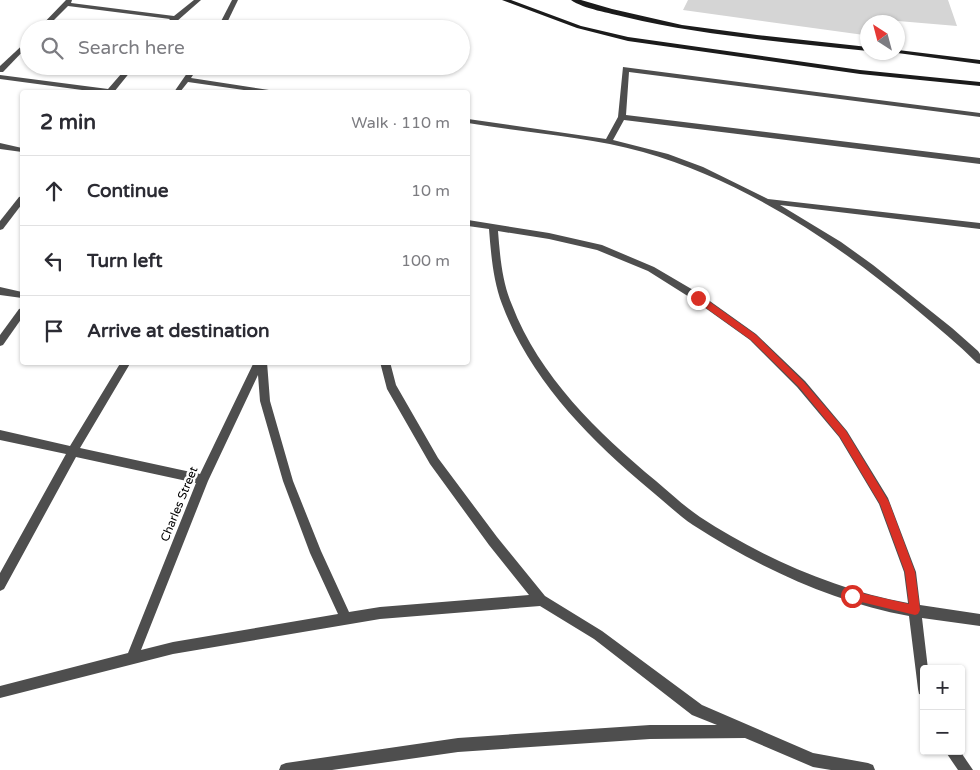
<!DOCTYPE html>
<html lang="en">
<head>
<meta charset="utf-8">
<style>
	:root { --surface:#fff; --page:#f7f7f7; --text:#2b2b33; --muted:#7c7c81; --line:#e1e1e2 }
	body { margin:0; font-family:"Varela Round",sans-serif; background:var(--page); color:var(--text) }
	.controls { position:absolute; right:15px; bottom:15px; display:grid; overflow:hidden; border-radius:5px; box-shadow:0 1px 4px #0004 }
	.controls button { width:45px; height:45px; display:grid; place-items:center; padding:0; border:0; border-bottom:1px solid var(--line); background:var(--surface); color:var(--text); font:25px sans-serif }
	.compass { position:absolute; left:860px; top:15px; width:45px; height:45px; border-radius:50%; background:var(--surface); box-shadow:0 1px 4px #0004; rotate:324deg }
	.stop { position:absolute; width:15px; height:15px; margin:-11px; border:4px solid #d93025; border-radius:50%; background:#fff }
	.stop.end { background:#d93025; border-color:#fff; box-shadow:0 1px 5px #0008 }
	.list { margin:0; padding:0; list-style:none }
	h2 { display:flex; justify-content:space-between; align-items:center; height:65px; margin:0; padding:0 20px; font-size:21px }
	h2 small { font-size:16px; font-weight:400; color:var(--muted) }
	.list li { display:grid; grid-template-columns:32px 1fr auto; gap:15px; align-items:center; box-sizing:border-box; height:70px; padding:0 20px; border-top:1px solid var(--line) }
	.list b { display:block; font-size:19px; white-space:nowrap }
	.list em { font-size:16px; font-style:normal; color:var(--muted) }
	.icon { flex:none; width:28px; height:28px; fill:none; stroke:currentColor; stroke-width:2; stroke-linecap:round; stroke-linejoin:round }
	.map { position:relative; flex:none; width:980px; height:770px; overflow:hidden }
	.search { position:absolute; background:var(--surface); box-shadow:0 1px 4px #0004; left:20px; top:20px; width:450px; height:55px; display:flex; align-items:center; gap:12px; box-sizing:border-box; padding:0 18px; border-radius:28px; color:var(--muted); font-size:19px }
	.panel { position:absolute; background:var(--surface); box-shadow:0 1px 4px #0004; left:20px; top:90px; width:450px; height:275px; border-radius:5px }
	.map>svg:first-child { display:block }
	.green { fill:#d5d5d5 }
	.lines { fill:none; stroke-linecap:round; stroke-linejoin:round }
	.street { fill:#4e4e4e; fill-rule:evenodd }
	.secondary { fill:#1b1b1b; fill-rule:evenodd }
	.route { fill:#d93025 }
	.labels { text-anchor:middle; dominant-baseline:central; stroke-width:5; stroke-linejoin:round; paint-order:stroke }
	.street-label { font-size:12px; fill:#000; stroke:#fff }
</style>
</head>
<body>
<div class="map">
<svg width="980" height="770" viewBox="0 0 980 770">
	<rect width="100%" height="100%" fill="#fff"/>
	<polygon class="green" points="688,0 948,0 957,26 898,21 868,22 867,34 864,35 683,10"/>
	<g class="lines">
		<g class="street">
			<polygon points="66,0 72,0 71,3 174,16 194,0 201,0 168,29 161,29 170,19 68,6 45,29 38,29"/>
			<polygon points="232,0 238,0 224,29 217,29"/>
			<polygon points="29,39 29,45 3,72 0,72 0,66"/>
			<polygon points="128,66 135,66 114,92 97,92 0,79 0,75 108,89"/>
			<polygon points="192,66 199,66 191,78 269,90 273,92 257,92 188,82 180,92 174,92"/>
			<path d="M623,67L980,113V117L629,72L626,115L980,158V164L624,120L613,140L668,154L703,167L768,199L980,223V229L780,205L841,242L873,265L952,328L978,351L980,354V364L977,363C958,344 937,327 917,310C837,243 745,181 643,152C586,136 526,133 468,123V119L606,139L618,117Z"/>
			<polygon points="0,143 22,148 22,152 0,149"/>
			<polygon points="22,196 22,204 3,229 0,230 0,221 19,197"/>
			<path d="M468,220L549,233L602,245L654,267L700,294L756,334L805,381L847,431L888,498L916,572L920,605L980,614V626L922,618L928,669H924V695L919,694L918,689L909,616C833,602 758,567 693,525C678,515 664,501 649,489C589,439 530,379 502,304C493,280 491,254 489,229L468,226ZM498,231L549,239L597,250L648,271L694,300L750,340L797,387L839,437L879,504L904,572L908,603C836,590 761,557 700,517C684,506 670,493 656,481C598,433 539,376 512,305C502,282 500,256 498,231Z"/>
			<polygon points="0,287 22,292 22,298 0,295"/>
			<polygon points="22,308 22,318 3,345 0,346 0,335 19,309"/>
			<path d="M121,362H131L80,448L200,474L254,362H267L270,401L293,481L321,551L349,612L380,607L529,595L489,545L430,464L387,389L380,362H390L396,385L438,458L497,537L545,596L602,631L702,705L813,753L868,763L873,765L875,770H831L813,767L745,738L650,739L458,752L332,770H279L281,765L286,763L458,738L650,725H717L692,715L594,639L540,606L380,619L173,654L0,698V686L128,653L196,483L76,457L4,589L0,591V573L66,454L0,440V430L70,446ZM258,375L260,401L283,481L310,553L338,614L173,642L141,650L208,481Z"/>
			<polygon points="945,751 960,751 973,770 958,770"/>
		</g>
		<g class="secondary">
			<polygon points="502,0 511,0 581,26 628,37 860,70 980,82 980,86 860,74 628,41 577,28"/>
			<path d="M571,0H581L612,9L682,25L757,35L868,47V51C786,42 705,36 625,17C610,13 584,9 571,0Z"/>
			<polygon points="898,50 980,60 980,64 890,52 898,52"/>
		</g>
	</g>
	<polygon class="route" points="695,295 700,295 756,335 804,382 846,431 889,502 915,572 920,610 918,614 915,615 849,599 847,596 852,591 909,604 905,572 880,504 840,437 799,387 751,340 695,300"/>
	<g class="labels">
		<g class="street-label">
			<text transform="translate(179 504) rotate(-68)">Charles Street</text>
		</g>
	</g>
</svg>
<div class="controls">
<button>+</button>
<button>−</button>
</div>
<svg class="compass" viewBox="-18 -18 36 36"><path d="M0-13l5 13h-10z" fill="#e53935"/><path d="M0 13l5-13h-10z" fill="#7c7c81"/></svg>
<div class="stop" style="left:852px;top:596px"></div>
<div class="stop end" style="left:698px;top:298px"></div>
<div class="search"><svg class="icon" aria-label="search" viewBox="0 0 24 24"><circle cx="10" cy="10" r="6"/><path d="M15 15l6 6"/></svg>Search here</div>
<section class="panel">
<h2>2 min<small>Walk · 110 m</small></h2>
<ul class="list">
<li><svg class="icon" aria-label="ahead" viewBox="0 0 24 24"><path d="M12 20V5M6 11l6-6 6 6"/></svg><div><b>Continue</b></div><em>10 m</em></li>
<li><svg class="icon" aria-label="left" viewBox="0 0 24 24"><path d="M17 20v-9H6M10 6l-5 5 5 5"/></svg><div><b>Turn left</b></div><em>100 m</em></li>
<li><svg class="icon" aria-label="arrive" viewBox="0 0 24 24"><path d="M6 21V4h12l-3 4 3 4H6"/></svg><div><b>Arrive at destination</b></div></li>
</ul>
</section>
</div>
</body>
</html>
